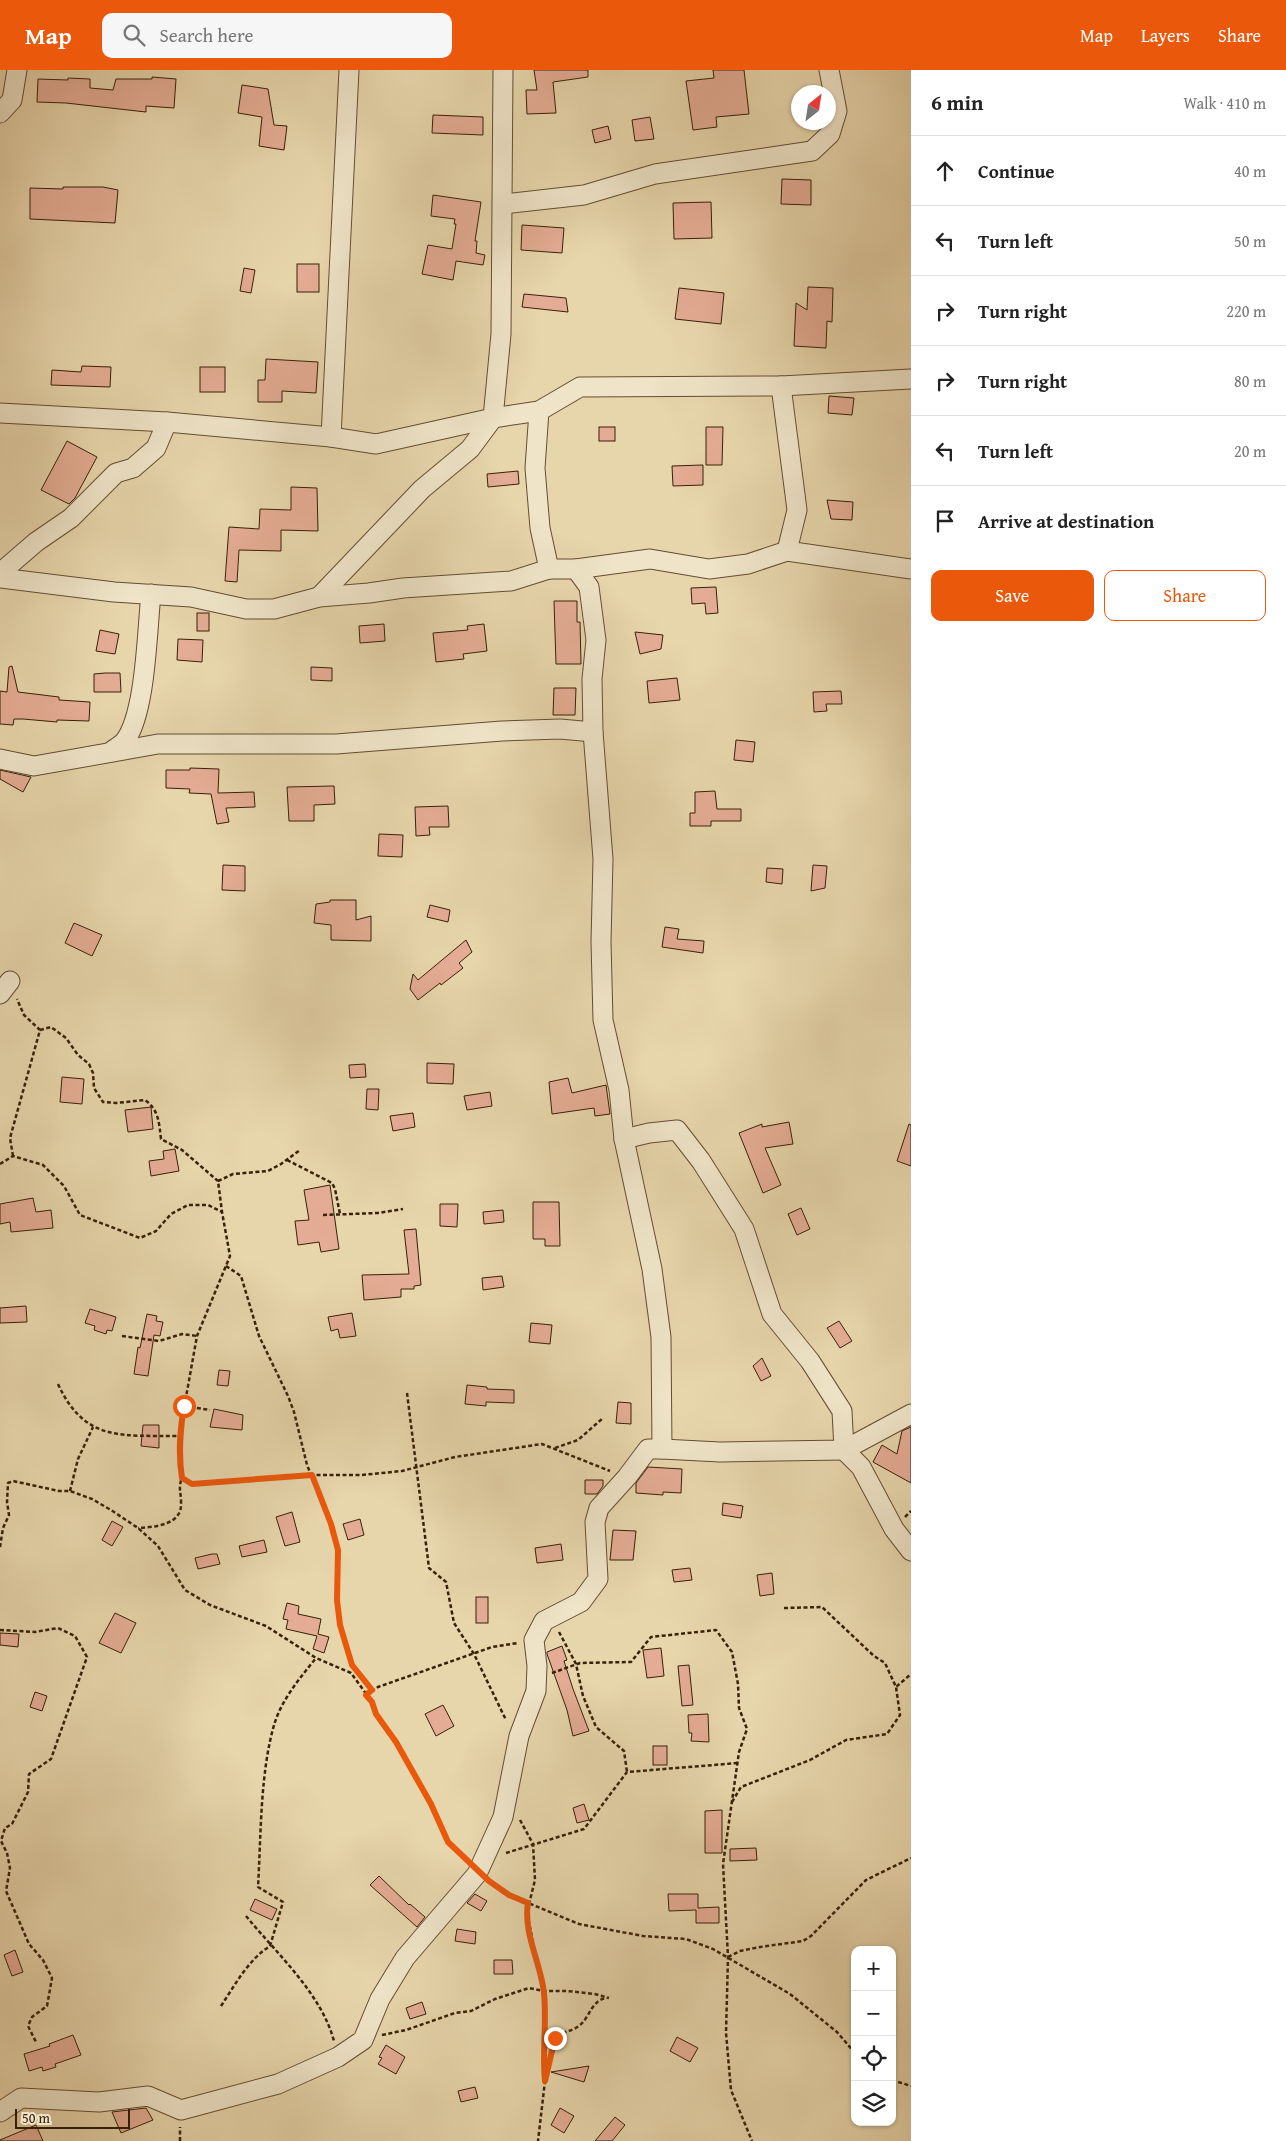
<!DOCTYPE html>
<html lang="en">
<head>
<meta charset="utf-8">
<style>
	:root { --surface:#fff; --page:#f6f6f6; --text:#222; --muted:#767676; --line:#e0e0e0; --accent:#ea580c }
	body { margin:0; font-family:"Gentium Book Plus",serif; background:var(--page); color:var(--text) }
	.controls { position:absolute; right:15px; bottom:15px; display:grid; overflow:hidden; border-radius:10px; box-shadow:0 1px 4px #0004 }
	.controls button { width:45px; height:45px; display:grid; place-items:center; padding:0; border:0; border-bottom:1px solid var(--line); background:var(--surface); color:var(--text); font:25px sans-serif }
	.compass { position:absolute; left:791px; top:15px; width:45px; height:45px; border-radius:50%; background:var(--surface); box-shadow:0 1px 4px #0004; rotate:30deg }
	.scale { position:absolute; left:15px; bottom:12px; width:115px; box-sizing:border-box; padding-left:5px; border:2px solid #392009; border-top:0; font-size:14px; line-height:18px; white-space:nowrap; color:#392009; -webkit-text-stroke:4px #efe4c8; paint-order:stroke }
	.stop { position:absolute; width:15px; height:15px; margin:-11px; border:4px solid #ea580c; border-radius:50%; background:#fff }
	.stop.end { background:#ea580c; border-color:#fff; box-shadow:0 1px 5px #0008 }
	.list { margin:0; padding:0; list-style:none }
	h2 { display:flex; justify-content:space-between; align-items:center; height:65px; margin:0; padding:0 20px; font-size:21px }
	h2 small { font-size:16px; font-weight:400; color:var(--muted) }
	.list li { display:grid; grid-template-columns:32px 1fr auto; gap:15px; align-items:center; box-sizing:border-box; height:70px; padding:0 20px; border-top:1px solid var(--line) }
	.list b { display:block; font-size:19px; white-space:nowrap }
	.list em { font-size:16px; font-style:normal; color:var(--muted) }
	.actions { display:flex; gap:10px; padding:15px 20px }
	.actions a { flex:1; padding:11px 0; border:1px solid var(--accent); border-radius:10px; text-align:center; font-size:18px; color:var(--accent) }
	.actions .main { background:var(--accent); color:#fff }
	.icon { flex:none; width:28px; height:28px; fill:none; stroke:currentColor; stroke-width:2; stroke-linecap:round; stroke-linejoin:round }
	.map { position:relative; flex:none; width:911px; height:2071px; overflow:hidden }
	header { display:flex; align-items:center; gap:30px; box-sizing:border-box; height:70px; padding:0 25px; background:var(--accent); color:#fff }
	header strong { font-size:24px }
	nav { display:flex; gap:28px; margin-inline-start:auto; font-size:18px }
	.search { width:350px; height:45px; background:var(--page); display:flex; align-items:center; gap:12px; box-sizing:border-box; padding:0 18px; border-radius:10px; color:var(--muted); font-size:19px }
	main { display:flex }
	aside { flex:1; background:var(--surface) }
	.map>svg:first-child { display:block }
	.building { fill:#e4ac94; stroke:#392009 }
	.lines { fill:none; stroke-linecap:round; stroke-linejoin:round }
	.street-casing { stroke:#644d32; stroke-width:21 }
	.path { stroke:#392009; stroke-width:2.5; stroke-dasharray:4 2.5; stroke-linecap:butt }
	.street { stroke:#efe4c8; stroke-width:19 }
	.route { stroke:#ea580c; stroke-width:6 }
</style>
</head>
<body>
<header>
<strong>Map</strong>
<div class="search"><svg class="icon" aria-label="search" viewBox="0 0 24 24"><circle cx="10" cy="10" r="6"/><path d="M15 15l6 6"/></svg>Search here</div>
<nav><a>Map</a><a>Layers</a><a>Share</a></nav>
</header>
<main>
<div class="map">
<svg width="911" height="2071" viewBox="0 0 911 2071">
	<rect width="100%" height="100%" fill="#e7d5ab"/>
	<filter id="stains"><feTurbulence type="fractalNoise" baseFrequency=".004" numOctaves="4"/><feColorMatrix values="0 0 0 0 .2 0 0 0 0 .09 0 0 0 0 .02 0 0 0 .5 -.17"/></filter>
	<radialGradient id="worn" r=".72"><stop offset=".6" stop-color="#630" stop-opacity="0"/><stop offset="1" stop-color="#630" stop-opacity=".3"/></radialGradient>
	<g class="building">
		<polygon points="534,0 588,0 588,7 553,12 556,43 527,44 526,20 537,20"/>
		<polygon points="713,0 744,0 749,44 716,47 717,57 693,60 686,11 714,8"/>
		<polygon points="152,7 176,9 174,38 146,36 146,42 66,33 37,32 38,9 68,10 68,8 90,9 90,18 113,20 116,9 152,9"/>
		<polygon points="242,15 268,19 274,55 287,56 284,80 259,76 262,47 238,43"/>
		<polygon points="433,45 483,47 483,65 432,63"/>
		<polygon points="650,47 654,69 635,71 632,50"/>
		<polygon points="608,56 611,69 595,73 592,60"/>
		<polygon points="782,109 811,110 811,135 781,134"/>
		<polygon points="63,117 103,117 118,120 115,153 30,149 30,118 63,119"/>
		<polygon points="433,125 481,132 475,171 477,171 476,183 485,185 483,195 456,191 453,210 422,204 428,175 452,179 456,154 454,154 455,149 431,146"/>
		<polygon points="711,132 712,168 674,169 673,133"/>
		<polygon points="522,155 564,158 562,183 521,180"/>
		<rect x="297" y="194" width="22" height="28"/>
		<polygon points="244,198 255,200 251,223 240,221"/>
		<polygon points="808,217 833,218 832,252 827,251 826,278 794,276 796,233 807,240"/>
		<polygon points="679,218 724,223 721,254 675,249"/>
		<polygon points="524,224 566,228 568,242 522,237"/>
		<polygon points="266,289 318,292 316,323 282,321 282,332 258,332 258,310 265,310"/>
		<polygon points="82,296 111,297 110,317 51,315 52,300 81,302"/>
		<rect x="200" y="297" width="25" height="25"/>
		<polygon points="829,326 854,328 852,345 828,343"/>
		<rect x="599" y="357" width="16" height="14"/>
		<polygon points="706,357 723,357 722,395 706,395"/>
		<polygon points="67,371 97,387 75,428 69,434 41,420"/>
		<polygon points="703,395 703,415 673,416 672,396"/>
		<polygon points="518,401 519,414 488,417 487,404"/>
		<polygon points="291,417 317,418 318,461 281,460 281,481 239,480 237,512 225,511 229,457 259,459 260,439 291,440"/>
		<polygon points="827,430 853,432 852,450 831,449"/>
		<polygon points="716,517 718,543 706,544 705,533 692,534 691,518"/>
		<polygon points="554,531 577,531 577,552 580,552 581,594 556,594"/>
		<rect x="197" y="543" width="12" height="18"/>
		<polygon points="384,554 385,571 360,573 359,556"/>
		<polygon points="484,554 487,581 463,584 464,589 436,592 433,563 468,560 467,556"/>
		<polygon points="100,560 119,564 115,584 96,581"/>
		<polygon points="635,562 663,565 661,579 640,584"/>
		<polygon points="178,569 203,570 202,592 177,590"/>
		<polygon points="12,596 18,622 59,627 59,630 90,632 89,651 57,650 57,652 23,649 14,649 13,655 0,654 0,621 7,622 9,597"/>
		<polygon points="311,597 332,598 332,611 311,610"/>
		<polygon points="105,603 120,603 121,622 94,622 94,604"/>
		<polygon points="677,608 680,630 649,633 647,611"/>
		<polygon points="554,618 576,618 575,645 553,645"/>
		<polygon points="841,621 842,634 826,634 827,641 814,642 813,622"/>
		<polygon points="736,670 755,672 753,692 734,690"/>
		<polygon points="190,698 219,699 218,723 254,722 255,737 226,738 229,752 217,754 211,724 189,723 190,719 166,718 166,700 190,700"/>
		<polygon points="0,700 31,707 23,722 0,709"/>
		<polygon points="334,716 335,734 314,735 314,751 289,751 287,717"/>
		<polygon points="715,721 717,739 741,739 741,751 711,751 711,756 690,756 690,743 695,743 695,722"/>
		<polygon points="448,736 449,757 429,757 430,765 416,766 415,737"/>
		<polygon points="379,764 403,765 402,787 378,786"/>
		<polygon points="223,795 245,796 245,821 222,820"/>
		<polygon points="813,795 827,796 825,818 811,821"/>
		<polygon points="767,798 783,799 782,814 766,812"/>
		<polygon points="330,830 356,830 356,850 371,846 371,871 331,870 331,855 314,853 316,834 330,832"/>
		<polygon points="430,835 450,840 448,852 427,847"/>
		<polygon points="74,853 102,865 92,886 65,873"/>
		<polygon points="665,857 679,859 677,869 704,871 703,883 662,877"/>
		<polygon points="466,870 472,882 459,893 463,898 441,915 440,913 418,930 410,919 413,904 418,910"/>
		<polygon points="427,993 454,994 453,1014 427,1013"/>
		<polygon points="365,994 366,1007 350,1008 349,995"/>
		<polygon points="62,1007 84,1009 82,1034 60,1032"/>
		<polygon points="568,1008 572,1023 606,1015 610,1044 595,1046 594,1038 552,1044 549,1012"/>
		<polygon points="367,1019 379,1019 378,1040 366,1039"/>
		<polygon points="490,1022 492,1036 467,1040 464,1026"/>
		<polygon points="151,1037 153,1059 128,1062 125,1040"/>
		<polygon points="413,1043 415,1057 393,1061 390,1046"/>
		<polygon points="789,1052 793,1074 765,1078 781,1115 763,1123 739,1063 762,1054 762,1057"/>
		<polygon points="909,1054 911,1055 911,1096 897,1091"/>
		<polygon points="175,1079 179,1101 151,1106 149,1091 164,1089 163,1081"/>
		<polygon points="330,1115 339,1179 321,1182 319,1172 298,1175 295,1151 309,1150 304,1120"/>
		<polygon points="33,1128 36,1142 51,1140 53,1158 11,1162 10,1152 0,1154 0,1134"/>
		<polygon points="533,1132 559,1132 560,1176 545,1176 545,1169 533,1169"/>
		<polygon points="440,1134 458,1134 457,1157 440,1156"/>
		<polygon points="801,1138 810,1159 797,1165 788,1144"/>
		<polygon points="503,1140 504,1152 484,1154 483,1142"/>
		<polygon points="416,1159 421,1215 414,1216 414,1219 401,1219 401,1227 364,1230 362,1205 409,1204 404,1160"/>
		<polygon points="502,1206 504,1217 483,1220 482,1208"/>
		<polygon points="26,1236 27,1252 0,1253 0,1238"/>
		<polygon points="90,1239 116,1247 112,1261 107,1260 106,1264 94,1260 95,1256 85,1253"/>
		<polygon points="352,1243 356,1266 340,1268 338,1259 331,1261 328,1247"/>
		<polygon points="147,1244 157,1246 156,1251 163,1252 160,1266 154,1265 148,1306 134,1304 138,1277 140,1278"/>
		<polygon points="839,1251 852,1271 840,1278 827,1258"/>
		<polygon points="531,1253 552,1255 550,1274 529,1272"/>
		<polygon points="762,1288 771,1306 761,1311 753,1296"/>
		<polygon points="219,1300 230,1301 228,1316 217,1315"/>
		<polygon points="467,1315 487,1317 487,1319 514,1320 514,1333 486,1332 486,1336 465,1334"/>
		<polygon points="618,1332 631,1333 631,1354 616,1353"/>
		<polygon points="214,1339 243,1345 242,1360 210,1357"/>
		<polygon points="143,1355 159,1355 159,1378 141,1376"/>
		<polygon points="911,1357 911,1413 873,1392 882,1375 897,1384 902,1361"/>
		<polygon points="648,1397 682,1399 681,1423 663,1422 663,1425 636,1423 636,1413"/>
		<polygon points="585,1410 603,1410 603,1416 597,1424 585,1424"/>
		<polygon points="723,1433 743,1436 741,1448 722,1445"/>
		<polygon points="292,1442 300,1472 285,1476 276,1447"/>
		<polygon points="360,1449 364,1465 348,1470 343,1454"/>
		<polygon points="112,1451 123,1457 112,1476 102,1470"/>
		<polygon points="613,1460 636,1461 633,1490 610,1490"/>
		<polygon points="264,1470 267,1482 242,1487 239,1476"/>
		<polygon points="561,1474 563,1490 537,1493 535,1478"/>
		<polygon points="212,1484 217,1484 220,1494 198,1499 195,1488"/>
		<polygon points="690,1498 692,1510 674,1512 672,1500"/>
		<polygon points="772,1503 774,1524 760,1526 757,1505"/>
		<rect x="476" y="1527" width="12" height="26"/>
		<polygon points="287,1533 299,1536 298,1544 321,1549 318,1564 329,1567 324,1583 313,1579 317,1566 286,1559 288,1550 283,1549"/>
		<polygon points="115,1543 136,1553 121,1583 99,1573"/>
		<polygon points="0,1563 19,1564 18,1577 0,1575"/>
		<polygon points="562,1576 567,1590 564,1591 573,1619 589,1661 573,1666 567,1640 547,1584 547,1582"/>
		<polygon points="661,1578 664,1606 647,1608 643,1580"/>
		<polygon points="689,1595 693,1635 682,1636 678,1596"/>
		<polygon points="35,1622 47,1626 42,1641 30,1637"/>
		<polygon points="443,1635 454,1656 436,1666 425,1644"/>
		<polygon points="708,1644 709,1672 691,1671 692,1663 689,1663 688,1645"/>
		<rect x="653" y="1676" width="14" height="19"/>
		<polygon points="584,1734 589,1750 577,1753 573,1738"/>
		<polygon points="722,1740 722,1783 705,1783 705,1741"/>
		<polygon points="756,1778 757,1790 730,1791 730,1779"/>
		<polygon points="379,1806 409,1835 410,1834 425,1847 417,1857 370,1815"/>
		<polygon points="475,1824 487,1831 481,1841 467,1833"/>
		<polygon points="668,1824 698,1824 698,1838 719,1837 719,1853 696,1853 696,1840 669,1841"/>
		<polygon points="255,1829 277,1839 272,1850 250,1840"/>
		<polygon points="457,1859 476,1862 475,1874 455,1871"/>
		<polygon points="15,1880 23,1902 12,1906 4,1885"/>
		<polygon points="494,1890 512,1890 513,1904 494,1904"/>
		<polygon points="422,1932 426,1944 410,1949 406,1938"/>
		<polygon points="73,1965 81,1985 55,1994 56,1997 43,2001 42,1997 29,2001 24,1984 50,1976 49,1974"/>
		<polygon points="677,1967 698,1978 690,1992 670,1981"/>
		<polygon points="386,1975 405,1987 396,2004 378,1994 382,1988 379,1987"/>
		<polygon points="589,1996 584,2012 551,2002"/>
		<polygon points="475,2017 478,2028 461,2032 458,2021"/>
		<polygon points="146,2038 153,2050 121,2063 112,2042"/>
		<polygon points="560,2038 574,2046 564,2063 551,2055"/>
		<polygon points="615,2047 625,2055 612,2071 595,2071"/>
		<polygon points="36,2055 43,2071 0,2071 0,2070"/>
	</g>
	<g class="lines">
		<defs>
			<g id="street">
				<polyline points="0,43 12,30 17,0"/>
				<polyline points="503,134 584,125 655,104 812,81 830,64 837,41 829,0"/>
				<polyline points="781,316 797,440 787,481 911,499"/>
				<polyline points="539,341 535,398 540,458 549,499"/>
				<polyline points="0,343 167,352 331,367 349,0"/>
				<polyline points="331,367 376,374 493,348 539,341 580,317 781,316 911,309"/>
				<polyline points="0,503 36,472 71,448 116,403 133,398 156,378 167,352"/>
				<polyline points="0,508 114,522 191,527 246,539 274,539 319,527 369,523 403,518 511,511 549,499 576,499 650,489 709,499 748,494 787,481"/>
				<polyline points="319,527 422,419 470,379 493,348 501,264 503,0"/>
				<path d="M112,681C116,678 121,675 124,672C146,645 147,560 151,524"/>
				<polyline points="0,689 34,696 158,674 336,674 502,661 560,659 593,662"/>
				<polyline points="0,924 10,911"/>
				<polyline points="624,1069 649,1063 677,1060 701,1091 744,1159 772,1244 810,1291 842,1341 844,1380 861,1397 894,1459 911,1481"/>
				<polyline points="662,1379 720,1382 844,1380 911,1344"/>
				<polyline points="0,2042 21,2028 99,2032 148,2026 181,2040 278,2014 338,1987 363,1970 380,1929 405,1888 477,1804 503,1747 519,1666 536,1621 537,1596 534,1570 544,1551 581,1532 598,1509 595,1452 599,1438 627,1407 648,1379 662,1379 661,1267 652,1199 624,1069 619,1020 603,950 601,872 603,789 593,662 592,609 596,570 589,517 576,499"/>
			</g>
		</defs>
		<use href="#street" class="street-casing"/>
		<g class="path">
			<path d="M40,960L51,957L66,968L78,985L89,994L93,1003L94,1018L103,1032L116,1033L145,1030C159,1040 159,1053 161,1069L182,1080L218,1111L222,1142"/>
			<polyline points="13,1086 10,1068 40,960 24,945 17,929"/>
			<polyline points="287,1090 332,1113 335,1119 340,1144"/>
			<path d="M0,1094L13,1086L43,1095L64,1116L80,1145L140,1168L156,1161L171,1144L188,1135H208L222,1142L230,1186L197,1266L179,1366L182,1408C178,1417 181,1422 181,1432C183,1455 155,1457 138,1458"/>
			<polyline points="218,1111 233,1104 268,1101 281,1094 300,1080"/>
			<polyline points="323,1145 378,1143 403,1139"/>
			<polyline points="226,1196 241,1206 259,1266 288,1326 294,1342 307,1395 331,1454 338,1479 337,1530 340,1555 352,1595 372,1620"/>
			<polyline points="122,1266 159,1271 182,1264 197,1266"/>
			<path d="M58,1314C85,1373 123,1365 179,1366"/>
			<polyline points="407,1323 429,1498 446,1512 454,1553 474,1584 506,1650"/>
			<polyline points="184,1336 210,1340"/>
			<polyline points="555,1378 578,1370 603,1348"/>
			<polyline points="182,1408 192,1414 312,1405 362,1405 402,1401 455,1387 542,1374 610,1401"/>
			<polyline points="70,1421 78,1389 93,1357"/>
			<polyline points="905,1447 911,1441"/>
			<polyline points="0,1477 3,1458 9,1445 7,1432 8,1413 13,1411 59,1421 70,1421 92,1429 111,1440 138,1458 158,1476 185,1520 210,1535 266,1556 316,1588 351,1603 372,1632 376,1644 396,1672 431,1734 448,1772 466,1789"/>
			<polyline points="784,1538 822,1537 874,1586 885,1593 896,1617 911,1604"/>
			<polyline points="0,1560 35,1562 58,1558 75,1566 87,1587 51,1689 29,1704 28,1722 12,1754 5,1758 1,1771 7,1783 10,1798 6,1821 29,1874 43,1890 52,1908 47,1936 32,1947 28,1956 36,1972"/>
			<polyline points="559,1562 576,1594 583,1626 596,1657 624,1681 627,1702"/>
			<polyline points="552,1603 580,1593 631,1592 651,1567 716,1560 732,1582 738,1614 739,1638 747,1659 739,1682 723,1794 728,1887 726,1963 731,2020 752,2071"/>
			<polyline points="366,1625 378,1617 492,1577 518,1573"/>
			<polyline points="732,1732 741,1717 810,1690 846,1670 887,1664 900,1645 896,1617"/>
			<polyline points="520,1750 533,1774 535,1810 527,1842 545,1933 543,1993 545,2011 538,2071"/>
			<polyline points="506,1783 584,1759 627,1702 738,1693"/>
			<polyline points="490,1812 509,1825 579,1854 643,1866 686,1869 713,1879 790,1924 837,1962 855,1983"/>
			<path d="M246,1846C277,1884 321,1923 334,1971"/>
			<polyline points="728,1887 740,1881 760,1877 803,1871 811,1866 866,1810 911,1788"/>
			<path d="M221,1936C235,1915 248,1890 270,1876L283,1832L258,1817C261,1767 260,1700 275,1652C283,1628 300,1608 316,1588"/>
			<polyline points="382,1965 406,1960 455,1943 471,1941 495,1929 529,1918 544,1921 567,1921 595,1924 609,1928"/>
			<path d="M546,2010L555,1968C562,1961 572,1962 580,1955C590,1947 592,1929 607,1928"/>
			<polyline points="892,2010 911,2016"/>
			<polyline points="180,2071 180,2057"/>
		</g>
		<use href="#street" class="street"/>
	</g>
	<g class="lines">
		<path class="route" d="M184,1336C180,1361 178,1383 182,1408L192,1414L312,1405L331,1454L338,1480L337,1530L340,1555L352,1595L372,1620L366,1625L372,1632L376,1644L396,1672L431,1734L448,1772L489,1811L509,1825L528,1833C523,1864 541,1893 544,1923C547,1953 542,1982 545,2011L555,1968"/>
	</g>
	<rect width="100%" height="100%" filter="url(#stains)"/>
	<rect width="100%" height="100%" fill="url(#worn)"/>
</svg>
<div class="controls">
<button>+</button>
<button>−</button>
<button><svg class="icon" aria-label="locate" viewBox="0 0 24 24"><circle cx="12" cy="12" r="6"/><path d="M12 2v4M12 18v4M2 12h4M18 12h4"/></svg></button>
<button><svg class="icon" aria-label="layers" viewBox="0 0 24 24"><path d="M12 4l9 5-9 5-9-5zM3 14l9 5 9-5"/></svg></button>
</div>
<svg class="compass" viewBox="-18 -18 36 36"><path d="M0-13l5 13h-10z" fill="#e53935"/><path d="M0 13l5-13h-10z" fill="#767676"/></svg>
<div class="scale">50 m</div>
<div class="stop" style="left:184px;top:1336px"></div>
<div class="stop end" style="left:555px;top:1968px"></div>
</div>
<aside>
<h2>6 min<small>Walk · 410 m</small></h2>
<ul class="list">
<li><svg class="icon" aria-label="ahead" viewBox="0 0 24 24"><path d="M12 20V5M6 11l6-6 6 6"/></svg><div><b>Continue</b></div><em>40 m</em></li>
<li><svg class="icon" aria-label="left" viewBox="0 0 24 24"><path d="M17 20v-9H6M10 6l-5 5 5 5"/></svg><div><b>Turn left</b></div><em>50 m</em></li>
<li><svg class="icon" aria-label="right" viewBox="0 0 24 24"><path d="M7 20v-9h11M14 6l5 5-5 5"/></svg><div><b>Turn right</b></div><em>220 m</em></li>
<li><svg class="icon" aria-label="right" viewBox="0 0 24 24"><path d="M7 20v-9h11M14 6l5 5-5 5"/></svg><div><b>Turn right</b></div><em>80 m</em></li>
<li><svg class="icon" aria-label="left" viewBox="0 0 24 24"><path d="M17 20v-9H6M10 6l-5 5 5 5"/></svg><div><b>Turn left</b></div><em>20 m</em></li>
<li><svg class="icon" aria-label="arrive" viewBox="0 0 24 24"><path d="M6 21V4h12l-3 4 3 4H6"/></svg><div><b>Arrive at destination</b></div></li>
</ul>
<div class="actions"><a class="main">Save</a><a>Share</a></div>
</aside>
</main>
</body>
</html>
